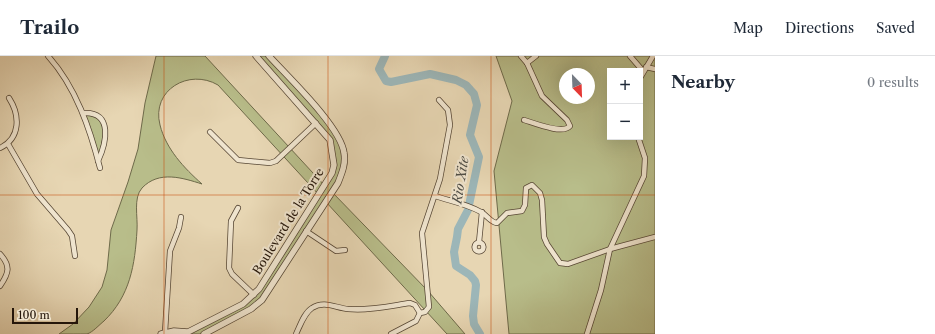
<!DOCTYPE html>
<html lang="en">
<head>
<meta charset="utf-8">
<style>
	:root { --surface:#fff; --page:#f6f6f7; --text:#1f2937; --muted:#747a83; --line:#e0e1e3 }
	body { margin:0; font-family:"Libre Caslon Text",serif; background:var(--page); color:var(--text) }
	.controls { position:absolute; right:12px; top:12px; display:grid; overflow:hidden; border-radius:0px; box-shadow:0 4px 16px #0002 }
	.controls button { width:36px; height:36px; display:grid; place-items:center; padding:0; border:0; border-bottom:1px solid var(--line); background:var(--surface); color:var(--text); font:20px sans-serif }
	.compass { position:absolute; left:559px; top:12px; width:36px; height:36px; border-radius:50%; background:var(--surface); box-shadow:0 4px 16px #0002; rotate:157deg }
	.scale { position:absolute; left:12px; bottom:10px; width:66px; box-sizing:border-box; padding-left:4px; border:2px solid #25160a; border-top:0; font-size:11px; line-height:14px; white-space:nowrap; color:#25160a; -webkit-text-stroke:3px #efe4ce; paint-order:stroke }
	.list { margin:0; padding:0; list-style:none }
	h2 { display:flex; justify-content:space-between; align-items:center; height:52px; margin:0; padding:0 16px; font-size:17px }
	h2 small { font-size:13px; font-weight:400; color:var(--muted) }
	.map { position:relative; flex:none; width:655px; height:278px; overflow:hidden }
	header { display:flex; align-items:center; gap:24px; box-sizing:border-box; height:56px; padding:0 20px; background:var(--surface); border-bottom:1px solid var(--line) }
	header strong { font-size:19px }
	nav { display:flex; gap:22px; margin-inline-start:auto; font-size:14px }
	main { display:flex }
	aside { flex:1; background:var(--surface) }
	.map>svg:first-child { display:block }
	.green { fill:#b8bd8a; stroke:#6e6a4a; fill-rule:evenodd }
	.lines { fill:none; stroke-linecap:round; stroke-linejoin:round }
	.river { stroke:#9cb6b8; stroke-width:8 }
	.minor-casing { stroke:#564634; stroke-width:6 }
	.tertiary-casing { stroke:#564634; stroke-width:7 }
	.minor { stroke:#efe4ce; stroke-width:4.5 }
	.tertiary { stroke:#efe4ce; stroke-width:5.5 }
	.grid { fill:none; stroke:#cb4f0c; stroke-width:1; stroke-opacity:0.55 }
	.labels { text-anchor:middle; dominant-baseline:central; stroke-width:4; stroke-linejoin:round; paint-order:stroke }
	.street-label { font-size:12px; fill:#25160a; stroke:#efe4ce }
	.water-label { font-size:13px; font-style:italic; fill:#4f4e47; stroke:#efe4ce }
</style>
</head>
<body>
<header>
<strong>Trailo</strong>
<nav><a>Map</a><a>Directions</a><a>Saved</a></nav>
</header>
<main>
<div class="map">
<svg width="655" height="278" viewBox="0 0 655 278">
	<rect width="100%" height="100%" fill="#e7d6b3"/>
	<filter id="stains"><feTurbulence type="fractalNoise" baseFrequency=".005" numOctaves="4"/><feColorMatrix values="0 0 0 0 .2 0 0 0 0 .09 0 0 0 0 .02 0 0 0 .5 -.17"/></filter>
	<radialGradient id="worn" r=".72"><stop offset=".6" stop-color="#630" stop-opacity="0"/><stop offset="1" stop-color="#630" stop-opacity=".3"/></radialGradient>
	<g class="green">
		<path d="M156,0H205L325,130L332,117L330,84L256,0H269L337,76L344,107L332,136L428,235L465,278H447L326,146L262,244L204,278H161L188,276L249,244L319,139L218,29C189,12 151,34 160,69C166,93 184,112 202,128C183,122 159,114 142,132C133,142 138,161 137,174C135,209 130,240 104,265C99,269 93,276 87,278C79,278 68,278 59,278L73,268L89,251L102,231L107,214L111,174L128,126L138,93L145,47Z"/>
		<path d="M496,0H655V278H509L494,115L512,45ZM610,15H640V81H610ZM565,18H589V42H565Z"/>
		<polygon points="83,57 97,60 105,72 98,105"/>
	</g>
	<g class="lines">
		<polyline class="river" points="385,0 379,13 386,25 391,26 430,18 456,24 466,29 474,38 477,49 470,79 479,101 468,154 458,173 457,181 454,196 456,210 470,219 475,225 476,229 473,260 474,268 480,278"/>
		<defs>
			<g id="minor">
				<path d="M48,0C76,31 90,73 100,112"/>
				<polyline points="521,0 527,7 536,0"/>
				<polyline points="630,0 643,15"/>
				<polyline points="646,11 655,13"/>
				<polyline points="640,22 653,0"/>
				<path d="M83,57C114,55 106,88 98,105"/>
				<path d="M524,64C534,67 563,79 570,70L567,64L542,40L527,7"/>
				<polyline points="210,76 238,104 270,107 276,105 316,67"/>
				<polyline points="8,88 37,138 68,174 72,180 75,200"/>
				<path d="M0,92C21,82 20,59 9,42"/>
				<path d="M435,140C450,145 467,148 481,156C487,159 490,166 497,167L507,157L522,155L525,149L526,132L532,129L540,137L542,144L544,181L547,188L560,207L568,208L610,193L655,181"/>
				<polyline points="238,152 231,165 229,212 232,218 254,239"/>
				<polyline points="306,175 336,195 345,194"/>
				<polyline points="479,186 482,156"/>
				<circle cx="479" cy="191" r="4.5"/>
				<path d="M0,198C11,210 9,217 0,230"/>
				<polyline points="420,257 425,256 429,251 422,177 440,123 450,69 448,54 439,44"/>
				<polyline points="165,276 170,195 179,172 181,161"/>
				<path d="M296,278C300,270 304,257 312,252C324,244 336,252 348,253C368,255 390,250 410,247L415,249L420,257"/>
				<polyline points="391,278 416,265 420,257"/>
				<polyline points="587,278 601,234 610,193 644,120 645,102 638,81"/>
			</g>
			<g id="tertiary">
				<polyline points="161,278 174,275 188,276 243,248 259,233 332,117 334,109 330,84 256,0"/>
				<path d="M204,278L251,253L262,244L338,127C342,117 346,107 344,97C341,71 288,21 269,0"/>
			</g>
		</defs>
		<use href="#minor" class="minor-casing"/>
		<use href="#tertiary" class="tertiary-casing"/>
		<use href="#minor" class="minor"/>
		<use href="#tertiary" class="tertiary"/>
	</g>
	<path class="grid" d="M164,0V278M328,0V278M491,0V278M0,139H655"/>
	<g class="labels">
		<g class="street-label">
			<text transform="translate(288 165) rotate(-58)">Boulevard de la Torre</text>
		</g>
		<g class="water-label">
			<text transform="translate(460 124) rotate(-81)">Rio Xite</text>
		</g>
	</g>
	<rect width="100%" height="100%" filter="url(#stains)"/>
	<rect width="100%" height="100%" fill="url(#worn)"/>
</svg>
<div class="controls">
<button>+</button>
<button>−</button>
</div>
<svg class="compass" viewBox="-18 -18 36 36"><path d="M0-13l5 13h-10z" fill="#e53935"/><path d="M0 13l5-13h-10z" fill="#747a83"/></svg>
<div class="scale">100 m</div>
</div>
<aside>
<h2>Nearby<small>0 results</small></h2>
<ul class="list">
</ul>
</aside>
</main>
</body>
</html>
